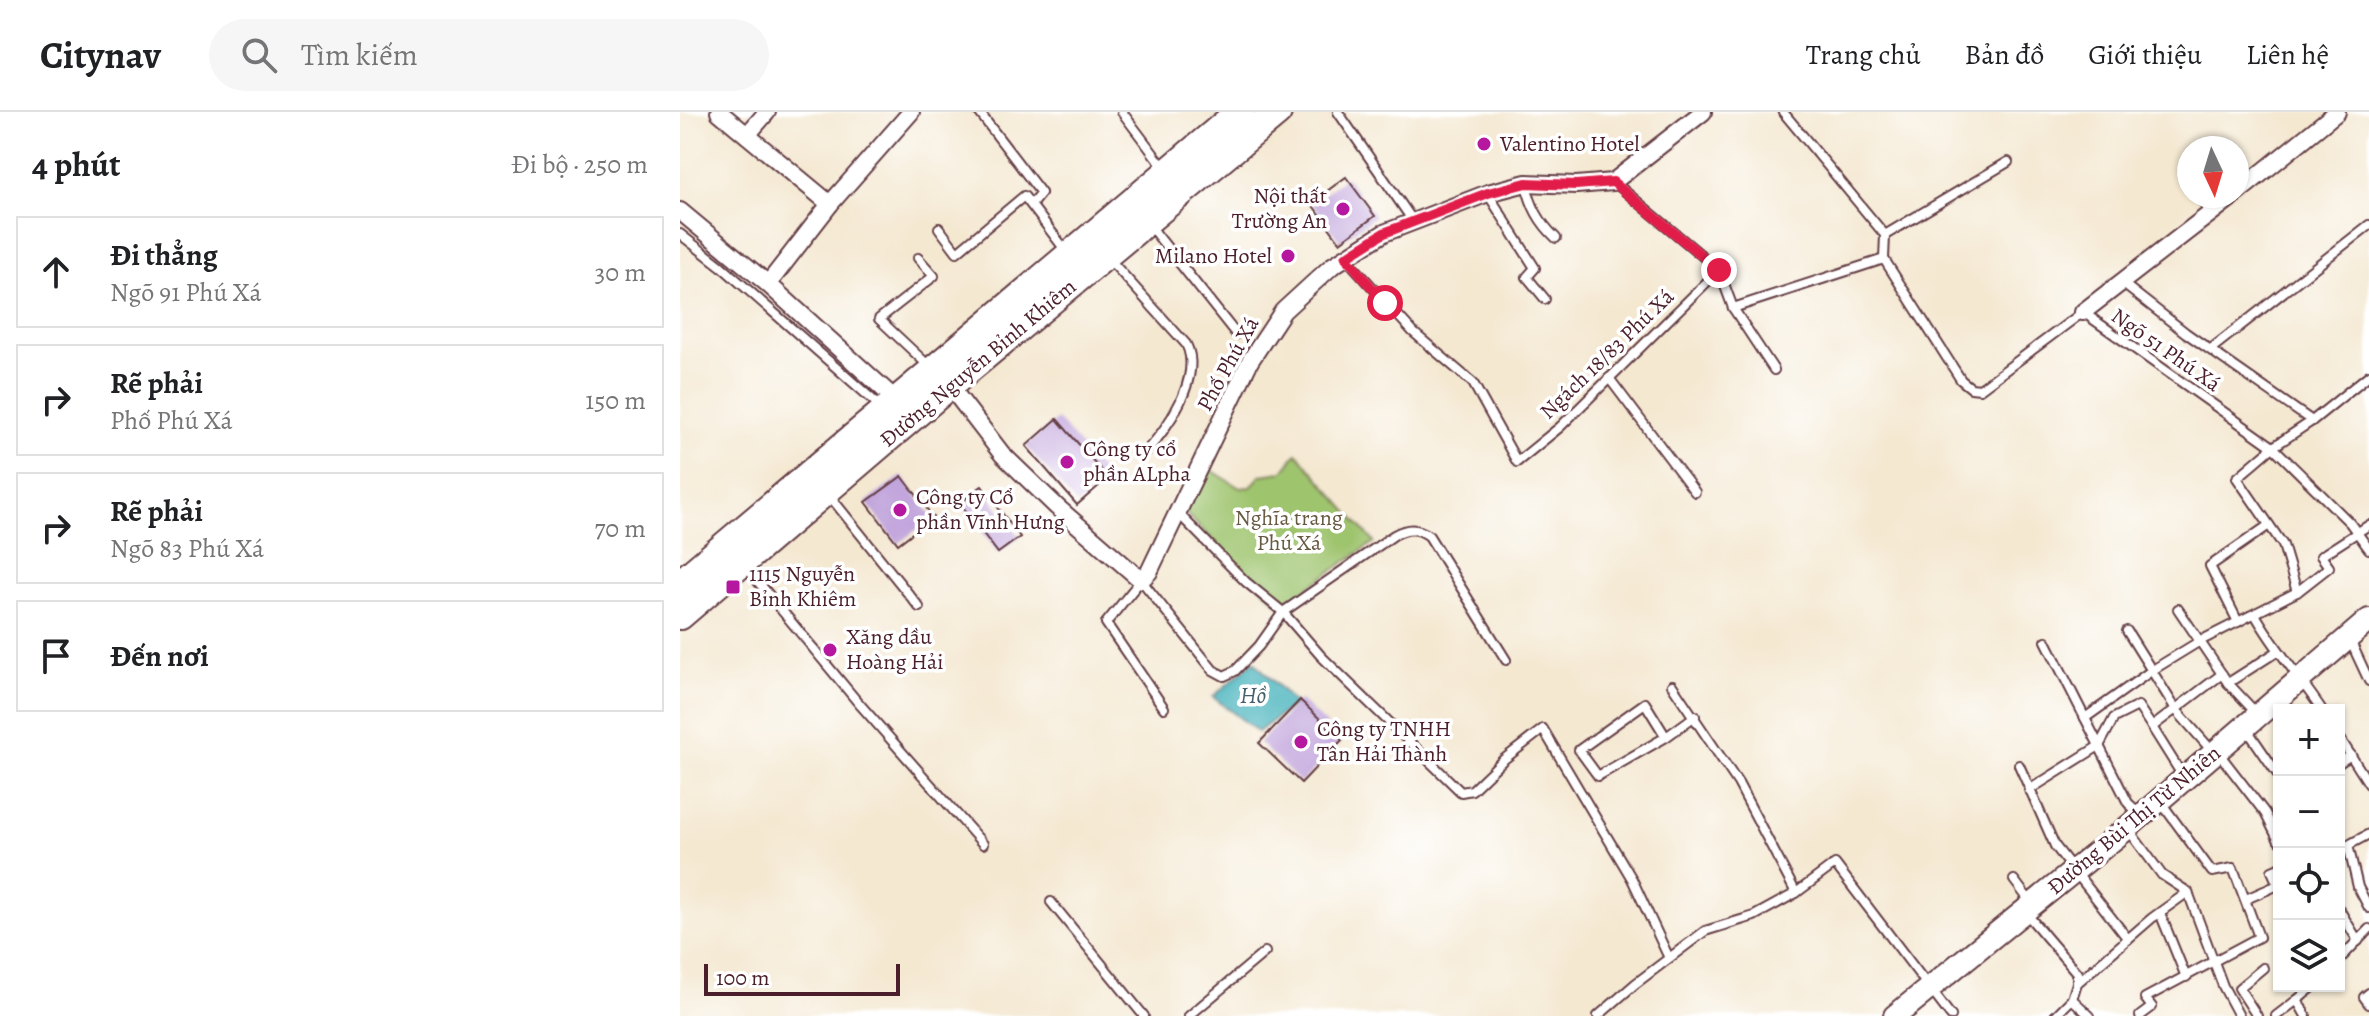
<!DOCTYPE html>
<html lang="vi">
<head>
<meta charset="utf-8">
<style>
	:root { --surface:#fff; --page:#f6f6f6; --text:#202124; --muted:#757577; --line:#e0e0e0 }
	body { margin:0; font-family:Alegreya,serif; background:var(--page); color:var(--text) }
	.controls { position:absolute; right:24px; bottom:24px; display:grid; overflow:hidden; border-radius:0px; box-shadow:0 2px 6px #0004 }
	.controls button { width:72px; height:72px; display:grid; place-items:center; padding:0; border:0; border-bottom:2px solid var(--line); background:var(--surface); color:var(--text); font:40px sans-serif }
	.compass { position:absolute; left:1497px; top:24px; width:72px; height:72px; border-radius:50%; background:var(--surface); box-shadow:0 2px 6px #0004; rotate:176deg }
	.scale { position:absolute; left:24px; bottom:20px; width:196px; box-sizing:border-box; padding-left:8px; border:4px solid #4a1f2b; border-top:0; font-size:22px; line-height:28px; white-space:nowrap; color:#4a1f2b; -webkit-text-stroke:6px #fff; paint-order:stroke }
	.stop { position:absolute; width:24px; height:24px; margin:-18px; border:6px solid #e11d48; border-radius:50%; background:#fff }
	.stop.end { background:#e11d48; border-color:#fff; box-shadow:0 2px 8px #0008 }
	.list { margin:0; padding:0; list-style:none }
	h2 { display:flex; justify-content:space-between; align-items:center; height:104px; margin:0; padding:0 32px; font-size:34px }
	h2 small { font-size:26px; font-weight:400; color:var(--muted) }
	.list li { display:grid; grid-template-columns:52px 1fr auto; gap:24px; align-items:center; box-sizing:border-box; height:112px; margin:0 16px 16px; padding:0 16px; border:2px solid var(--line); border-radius:0px }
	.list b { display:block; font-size:30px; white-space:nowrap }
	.list p { margin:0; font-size:26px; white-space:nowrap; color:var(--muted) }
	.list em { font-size:26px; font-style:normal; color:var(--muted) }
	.icon { flex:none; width:44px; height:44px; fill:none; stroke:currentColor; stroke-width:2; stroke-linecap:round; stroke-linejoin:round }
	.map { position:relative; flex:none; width:1689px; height:904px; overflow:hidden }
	header { display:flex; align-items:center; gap:48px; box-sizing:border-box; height:112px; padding:0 40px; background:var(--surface); border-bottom:2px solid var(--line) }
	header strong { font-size:38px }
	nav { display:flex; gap:44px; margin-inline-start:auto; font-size:28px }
	.search { width:560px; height:72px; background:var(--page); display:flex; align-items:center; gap:20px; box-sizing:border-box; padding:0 28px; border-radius:44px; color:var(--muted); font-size:30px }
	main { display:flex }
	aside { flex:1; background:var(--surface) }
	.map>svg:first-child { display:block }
	.green { fill:#9fc46e; stroke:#74724c; stroke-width:2 }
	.water { fill:#40b0ba; stroke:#456872; stroke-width:2 }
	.building { fill:#c1a4dc }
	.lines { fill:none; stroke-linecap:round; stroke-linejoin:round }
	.lane-casing { stroke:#643d44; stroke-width:12 }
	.street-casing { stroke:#643d44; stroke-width:20 }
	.secondary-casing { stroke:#643d44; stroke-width:26 }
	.highway-casing { stroke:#643d44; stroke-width:32 }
	.lane { stroke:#fff; stroke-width:8 }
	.street { stroke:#fff; stroke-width:16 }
	.secondary { stroke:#fff; stroke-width:22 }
	.highway { stroke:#fff; stroke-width:28 }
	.route { stroke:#e11d48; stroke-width:10 }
	.poi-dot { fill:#b5179e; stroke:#fff; stroke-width:3 }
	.labels { text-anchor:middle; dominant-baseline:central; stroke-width:7; stroke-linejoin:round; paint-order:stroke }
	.poi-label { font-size:22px; fill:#4a1f2b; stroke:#fff; text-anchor:start }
	.street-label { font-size:22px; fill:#4a1f2b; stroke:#fff }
	.park-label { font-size:22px; fill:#685942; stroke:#fff }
	.water-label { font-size:24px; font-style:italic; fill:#46606b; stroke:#fff }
</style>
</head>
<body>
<header>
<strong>Citynav</strong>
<div class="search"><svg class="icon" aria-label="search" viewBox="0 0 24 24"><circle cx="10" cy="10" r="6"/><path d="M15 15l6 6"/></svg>Tìm kiếm</div>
<nav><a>Trang chủ</a><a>Bản đồ</a><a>Giới thiệu</a><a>Liên hệ</a></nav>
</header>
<main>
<aside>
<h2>4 phút<small>Đi bộ · 250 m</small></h2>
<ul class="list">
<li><svg class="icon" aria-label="ahead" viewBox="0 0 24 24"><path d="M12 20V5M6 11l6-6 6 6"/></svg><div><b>Đi thẳng</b><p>Ngõ 91 Phú Xá</p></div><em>30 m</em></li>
<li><svg class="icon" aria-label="right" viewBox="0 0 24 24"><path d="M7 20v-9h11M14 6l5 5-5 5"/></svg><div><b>Rẽ phải</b><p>Phố Phú Xá</p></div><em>150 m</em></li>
<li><svg class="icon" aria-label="right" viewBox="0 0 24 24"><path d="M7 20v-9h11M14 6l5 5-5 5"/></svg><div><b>Rẽ phải</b><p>Ngõ 83 Phú Xá</p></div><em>70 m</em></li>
<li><svg class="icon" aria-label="arrive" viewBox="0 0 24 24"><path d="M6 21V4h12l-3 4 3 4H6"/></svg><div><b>Đến nơi</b></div></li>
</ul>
</aside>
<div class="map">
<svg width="1689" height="904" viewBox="0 0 1689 904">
	<rect width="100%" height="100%" fill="#fff"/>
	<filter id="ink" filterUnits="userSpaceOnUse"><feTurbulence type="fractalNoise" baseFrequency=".0125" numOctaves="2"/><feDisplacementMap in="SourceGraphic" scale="16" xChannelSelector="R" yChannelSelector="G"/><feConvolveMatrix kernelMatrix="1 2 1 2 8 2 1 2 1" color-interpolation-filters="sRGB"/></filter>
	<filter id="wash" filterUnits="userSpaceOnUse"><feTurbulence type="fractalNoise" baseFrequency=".006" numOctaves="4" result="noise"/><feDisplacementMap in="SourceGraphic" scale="32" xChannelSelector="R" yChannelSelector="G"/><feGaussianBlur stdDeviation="1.8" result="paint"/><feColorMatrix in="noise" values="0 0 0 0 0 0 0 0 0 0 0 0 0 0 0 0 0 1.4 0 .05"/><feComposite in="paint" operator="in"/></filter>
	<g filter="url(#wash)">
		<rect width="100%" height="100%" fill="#f4e8d1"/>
		<polygon class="green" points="617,341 694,430 601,494 504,400 528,356 560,376 571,375 581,363 602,360"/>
		<polygon class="water" points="574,549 615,592 578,620 533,585"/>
		<g id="blocks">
			<g class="building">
				<polygon points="666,65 695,104 660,130 631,91"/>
				<polygon points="377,307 428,366 397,393 346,334"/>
				<polygon points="222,364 253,405 218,432 186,390"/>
				<polygon points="302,374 340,425 318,441 280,391"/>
				<polygon points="620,588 662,628 621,671 579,631"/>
			</g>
		</g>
	</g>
	<g filter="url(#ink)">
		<use href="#blocks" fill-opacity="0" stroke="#643d44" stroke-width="2"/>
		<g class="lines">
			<defs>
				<g id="lane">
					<polyline points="299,0 361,81 351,93 386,139"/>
					<polyline points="442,0 485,57"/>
					<polyline points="658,0 733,109"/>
					<polyline points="1103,0 1205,123 1204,147 1281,268 1291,276 1300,277 1403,200 1593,335 1670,411 1689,437"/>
					<polyline points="1505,57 1509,64"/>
					<polyline points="934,70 1039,158 1053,196 1094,258"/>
					<path d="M846,72C851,94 859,110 876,126"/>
					<polyline points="808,82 855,156 847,165 865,187"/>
					<polyline points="1520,84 1530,102"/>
					<polyline points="470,114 556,222"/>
					<polyline points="259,116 277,140 344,84 351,93"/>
					<polyline points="0,122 41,154 202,296"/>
					<polyline points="1205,123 1328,50"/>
					<polyline points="238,146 254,164 199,207 250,255"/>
					<polyline points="666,146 733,220 793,271 837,350 880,315 1039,158"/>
					<path d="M430,148L506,232C523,264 487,319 464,341"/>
					<polyline points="1442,171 1506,221 1632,309 1689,263"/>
					<polyline points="1053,196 1204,147"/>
					<polyline points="1531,237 1689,113"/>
					<polyline points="929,266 1015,380"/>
					<polyline points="149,383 239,495"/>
					<polyline points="498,401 566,470 603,500 641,544 781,680 792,678 823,648 863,617 952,767 989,846"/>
					<polyline points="65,454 176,588 303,732"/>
					<polyline points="1617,480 1603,433 1557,366 1593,335 1632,309"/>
					<polyline points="1498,497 1548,571 1578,603"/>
					<path d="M1575,502C1594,536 1620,565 1642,598"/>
					<polyline points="1558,510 1530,454 1589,413"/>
					<polyline points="1447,519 1497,599 1533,640 1537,639 1585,701 1599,729"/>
					<polyline points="1669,526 1689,569"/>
					<polyline points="1366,529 1448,691 1461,703"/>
					<polyline points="1548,571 1598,539"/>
					<polyline points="992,573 1058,671 1116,781"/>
					<path d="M484,596L426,511L461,468L533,558L544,564L555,559L579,534L603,500L714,423C727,416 737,415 749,424L826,548"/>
					<polyline points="1405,606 1471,559 1520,529 1617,480 1649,455 1641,444 1689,413"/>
					<polyline points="1472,615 1504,666"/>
					<polyline points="1566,616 1599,664"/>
					<polyline points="986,625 965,591 899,638 918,664 986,625 1015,604"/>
					<polyline points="1659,625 1689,672"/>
					<polyline points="1659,651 1671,643"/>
					<polyline points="1339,653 1375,734 1448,827"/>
					<polyline points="1349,678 1419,634 1434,606 1458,594 1472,615 1542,562"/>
					<polyline points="1448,717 1482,763 1508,780 1543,874 1559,904"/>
					<polyline points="1668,733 1678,775 1689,796"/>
					<polyline points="1659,738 1689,722"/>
					<polyline points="1334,768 1352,792"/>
					<polyline points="1566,787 1598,773 1592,759 1599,756"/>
					<polyline points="371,790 464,904"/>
					<polyline points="1659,797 1678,829"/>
					<polyline points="1345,800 1397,861 1397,871"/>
					<polyline points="1480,801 1506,865"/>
					<polyline points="1659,848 1689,817"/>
					<polyline points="1689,881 1684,885 1689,892"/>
					<polyline points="1392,887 1410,904"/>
					<polyline points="509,904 585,840"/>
					<polyline points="918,904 955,872 1025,819 1074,804 1116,781 1155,752 1271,904"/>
					<polyline points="1375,904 1392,887 1397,871 1472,806 1508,780"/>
					<polyline points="1460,904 1472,895 1465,886 1579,825 1553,756 1532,760 1480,689"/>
					<polyline points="1577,904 1559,876 1583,856"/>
					<polyline points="1596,904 1617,888"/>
					<polyline points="1626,904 1617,888 1634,874"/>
				</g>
				<g id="street">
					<polyline points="39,0 150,92"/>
					<polyline points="67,23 87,0"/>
					<polyline points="1557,81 1657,0"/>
					<polyline points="0,99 88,172 217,289"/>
					<polyline points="88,172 150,92 231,0"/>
					<polyline points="1403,200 1553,84"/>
					<polyline points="269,273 322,342 377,395 461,468 469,460 570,249 603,199 652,154 704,121 808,81 846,71 896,73 933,70 1023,0"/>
				</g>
				<polyline id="secondary" points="1215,904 1447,716 1689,508"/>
				<g id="highway">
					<polyline points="0,472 560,0"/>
					<polyline points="0,503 269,273 597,0"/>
				</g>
			</defs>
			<use href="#lane" class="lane-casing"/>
			<use href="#street" class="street-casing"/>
			<use href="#secondary" class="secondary-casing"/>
			<use href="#highway" class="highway-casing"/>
			<use href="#lane" class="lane"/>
			<use href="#street" class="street"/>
			<use href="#secondary" class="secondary"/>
			<use href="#highway" class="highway"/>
		</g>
	</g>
	<g class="lines" filter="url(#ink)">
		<polyline class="route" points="705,191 666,145 704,121 808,81 846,71 896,73 933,70 1039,158"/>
	</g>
	<g class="poi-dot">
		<circle cx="804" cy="32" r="8"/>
		<circle cx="663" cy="97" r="8"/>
		<circle cx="608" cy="144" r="8"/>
		<circle cx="387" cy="350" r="8"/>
		<circle cx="220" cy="398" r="8"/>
		<rect x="45" y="467" width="16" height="16" rx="4"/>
		<circle cx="150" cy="538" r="8"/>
		<circle cx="621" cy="630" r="8"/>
	</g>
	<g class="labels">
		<g class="poi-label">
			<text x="820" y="32">Valentino Hotel</text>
			<text x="647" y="84" text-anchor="end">Nội thất<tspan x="647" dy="25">Trường An</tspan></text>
			<text x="592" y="144" text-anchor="end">Milano Hotel</text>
			<text x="403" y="337">Công ty cổ<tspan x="403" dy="25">phần ALpha</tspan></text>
			<text x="236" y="385">Công ty Cổ<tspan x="236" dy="25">phần Vĩnh Hưng</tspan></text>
			<text x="69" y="462">1115 Nguyễn<tspan x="69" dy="25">Bỉnh Khiêm</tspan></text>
			<text x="166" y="525">Xăng dầu<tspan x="166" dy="25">Hoàng Hải</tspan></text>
			<text x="637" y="617">Công ty TNHH<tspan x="637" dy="25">Tân Hải Thành</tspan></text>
		</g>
		<g class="street-label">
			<text transform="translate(1486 238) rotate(35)">Ngõ 51 Phú Xá</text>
			<text transform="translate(927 242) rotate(-44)">Ngách 18/83 Phú Xá</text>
			<text transform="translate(298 251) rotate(-40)">Đường Nguyễn Bỉnh Khiêm</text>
			<text transform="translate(548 252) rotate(-61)">Phố Phú Xá</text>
			<text transform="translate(1454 708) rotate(-40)">Đường Bùi Thị Từ Nhiên</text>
		</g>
		<g class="park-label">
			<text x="609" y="406">Nghĩa trang<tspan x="609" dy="25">Phú Xá</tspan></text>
		</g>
		<g class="water-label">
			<text x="573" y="583">Hồ</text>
		</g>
	</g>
</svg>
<div class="controls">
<button>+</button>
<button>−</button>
<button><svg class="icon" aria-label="locate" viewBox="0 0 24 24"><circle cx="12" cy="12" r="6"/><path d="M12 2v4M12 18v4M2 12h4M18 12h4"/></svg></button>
<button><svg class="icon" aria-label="layers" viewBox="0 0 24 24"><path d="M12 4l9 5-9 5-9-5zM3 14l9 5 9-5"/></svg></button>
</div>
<svg class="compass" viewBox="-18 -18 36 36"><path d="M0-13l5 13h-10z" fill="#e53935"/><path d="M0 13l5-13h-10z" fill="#757577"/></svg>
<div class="scale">100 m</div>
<div class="stop" style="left:705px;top:191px"></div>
<div class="stop end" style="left:1039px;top:158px"></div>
</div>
</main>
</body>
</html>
